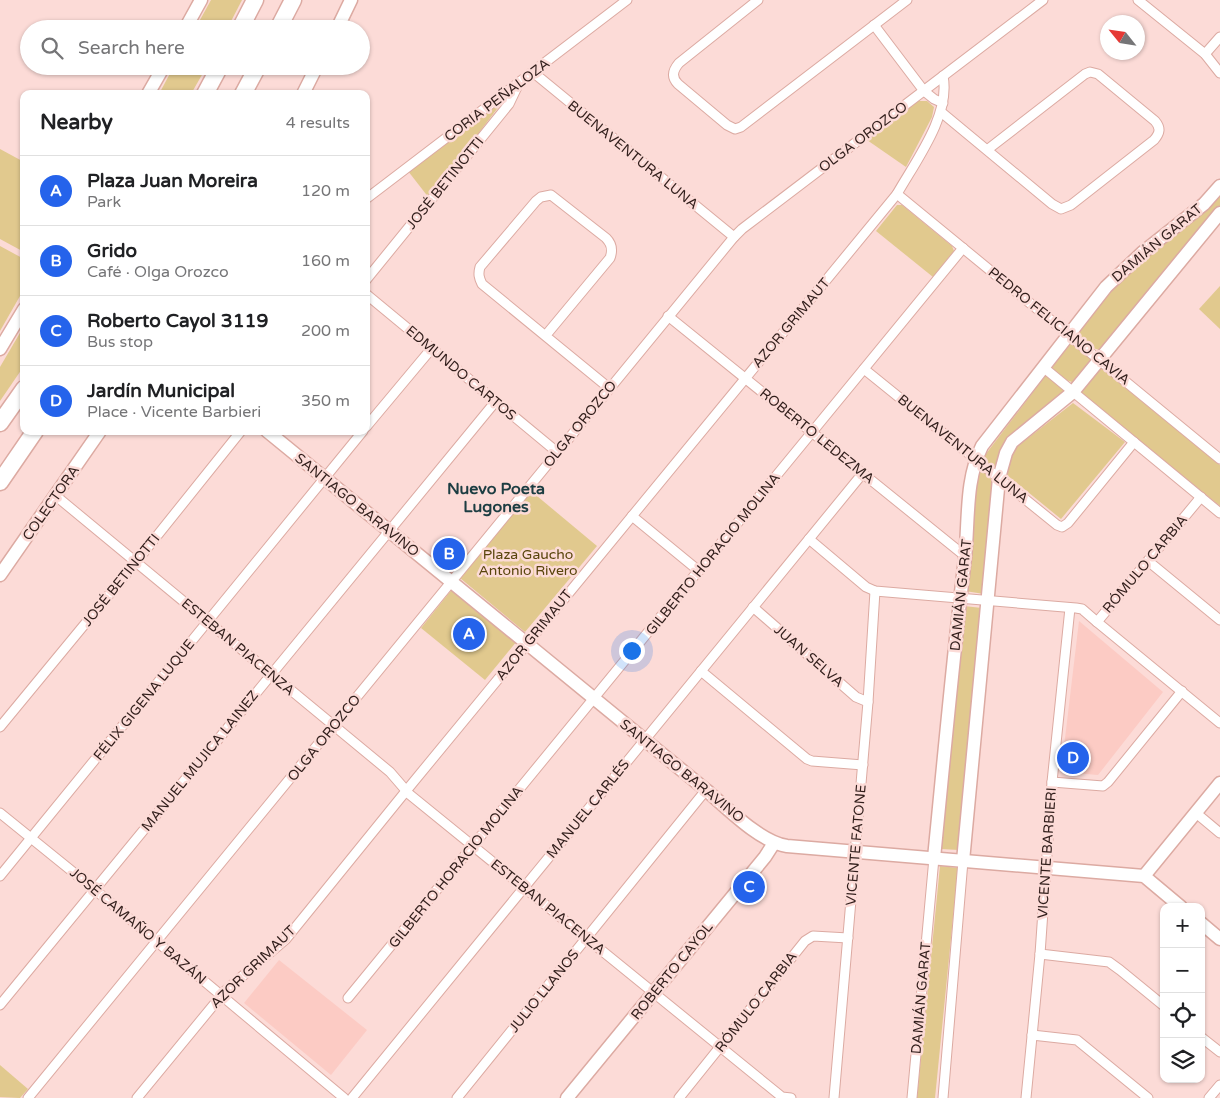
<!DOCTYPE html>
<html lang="en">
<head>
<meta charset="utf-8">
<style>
	:root { --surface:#fff; --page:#f6f6f6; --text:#202124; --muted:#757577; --line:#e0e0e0; --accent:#2563eb }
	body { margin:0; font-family:"Varela Round",sans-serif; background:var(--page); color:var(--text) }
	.controls { position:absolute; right:15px; bottom:15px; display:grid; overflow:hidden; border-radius:10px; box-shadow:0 1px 4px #0004 }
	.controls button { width:45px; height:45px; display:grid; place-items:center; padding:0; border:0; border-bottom:1px solid var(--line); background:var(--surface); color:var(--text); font:25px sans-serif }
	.compass { position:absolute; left:1100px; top:15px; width:45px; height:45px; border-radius:50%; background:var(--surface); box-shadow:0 1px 4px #0004; rotate:300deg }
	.you { position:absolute; left:631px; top:650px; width:18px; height:18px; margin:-12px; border:4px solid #fff; border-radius:50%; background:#1a73e8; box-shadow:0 0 0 8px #1a73e833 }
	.badge { display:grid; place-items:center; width:32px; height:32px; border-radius:50%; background:var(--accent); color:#fff; font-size:16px; font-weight:700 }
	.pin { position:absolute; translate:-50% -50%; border:2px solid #fff; box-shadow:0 1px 5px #0006 }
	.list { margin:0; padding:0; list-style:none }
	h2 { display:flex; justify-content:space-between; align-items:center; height:65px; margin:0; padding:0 20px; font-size:21px }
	h2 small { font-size:16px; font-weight:400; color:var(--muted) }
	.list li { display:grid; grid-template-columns:32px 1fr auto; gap:15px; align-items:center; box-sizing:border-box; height:70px; padding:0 20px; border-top:1px solid var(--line) }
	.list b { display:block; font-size:19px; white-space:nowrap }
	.list p { margin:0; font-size:16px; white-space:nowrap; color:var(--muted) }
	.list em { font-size:16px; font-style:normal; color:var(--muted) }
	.icon { flex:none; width:28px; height:28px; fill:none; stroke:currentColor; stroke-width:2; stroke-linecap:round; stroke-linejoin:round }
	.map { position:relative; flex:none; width:1220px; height:1098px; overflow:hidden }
	.search { position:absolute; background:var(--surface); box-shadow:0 1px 4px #0004; left:20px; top:20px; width:350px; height:55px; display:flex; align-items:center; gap:12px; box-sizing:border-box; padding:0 18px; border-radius:28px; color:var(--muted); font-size:19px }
	.panel { position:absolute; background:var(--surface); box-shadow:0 1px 4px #0004; left:20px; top:90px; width:350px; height:345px; border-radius:10px }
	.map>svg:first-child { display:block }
	.built { fill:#fccbc4 }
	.green { fill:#e1c98e }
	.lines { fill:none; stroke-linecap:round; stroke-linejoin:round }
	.street-casing { stroke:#dcaaa2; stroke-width:11 }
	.secondary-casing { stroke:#dcaaa2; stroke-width:15 }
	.highway-casing { stroke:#dcaaa2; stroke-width:19 }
	.street { stroke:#fff; stroke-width:9 }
	.secondary { stroke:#fff; stroke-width:12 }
	.highway { stroke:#fff; stroke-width:16 }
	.labels { text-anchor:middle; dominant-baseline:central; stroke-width:5; stroke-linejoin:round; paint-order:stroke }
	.street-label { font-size:14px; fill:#311e1b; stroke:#fcdbd7 }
	.park-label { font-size:14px; fill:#58440b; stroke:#fcdbd7 }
	.quarter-label { font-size:16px; font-weight:bold; fill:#1c3d42; stroke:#fcdbd7 }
</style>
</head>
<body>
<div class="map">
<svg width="1220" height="1098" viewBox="0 0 1220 1098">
	<rect width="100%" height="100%" fill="#fcdbd7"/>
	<g class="built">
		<polygon points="1079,621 1163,692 1098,775 1061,772"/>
		<polygon points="279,960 367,1030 331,1075 244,1003"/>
	</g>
	<g class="green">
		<polygon points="211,0 242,0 227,29 195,29"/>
		<polygon points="174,66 207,66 191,94 159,94"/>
		<polygon points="510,92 429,198 408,171"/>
		<polygon points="918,101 927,101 934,107 932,117 906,167 867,140"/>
		<polygon points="0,149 24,162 24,252 0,239"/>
		<path d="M1220,190V209L1103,350C1091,350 1082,342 1077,331L1107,291Z"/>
		<polygon points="897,205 902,205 952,246 954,251 933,277 876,231"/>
		<polygon points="0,246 24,259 24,289 0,331"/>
		<polygon points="1220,286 1220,329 1199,309"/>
		<polygon points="24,326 24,366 0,401 0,367"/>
		<path d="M1073,343L1089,356L1092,363L1077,383C1067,382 1058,376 1052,368L1068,344Z"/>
		<polygon points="1101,368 1220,465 1220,506 1081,393"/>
		<polygon points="1046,375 1062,388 1065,393 997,469 982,459"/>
		<polygon points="1073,403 1125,442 1061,519 1007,475 1014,449"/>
		<polygon points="977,470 982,470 991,479 994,486 984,594 965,591"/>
		<polygon points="531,491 597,546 525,632 460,578"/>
		<polygon points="453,588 517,641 485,680 421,628"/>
		<polygon points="964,606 982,608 959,850 941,849"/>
		<polygon points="940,866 958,868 935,1098 917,1098"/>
		<polygon points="0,1065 28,1089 20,1098 0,1097"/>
	</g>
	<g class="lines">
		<defs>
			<g id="street">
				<path d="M758,0L679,63C673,70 671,77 678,84L727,125L735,129L741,127L907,0"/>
				<polyline points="1138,0 1205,54 1220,73"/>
				<polyline points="874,25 924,91 934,99 943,103"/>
				<polyline points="1205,54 1220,37"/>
				<polyline points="534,73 734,237"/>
				<path d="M941,112L1052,204L1061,209L1071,205L1154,140C1160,133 1161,128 1155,121L1098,74L1090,72L1085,74L987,150"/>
				<polyline points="897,194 1220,459"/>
				<polyline points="366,199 627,0"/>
				<polyline points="366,280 509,104 518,85"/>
				<polyline points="366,294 557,452"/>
				<polyline points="668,316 965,556"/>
				<path d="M546,335L610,258C613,250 612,244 606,238L551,195L541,197L536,201L480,267C478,274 479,278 482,284L609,388"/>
				<polyline points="1043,367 1220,513"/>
				<polyline points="864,369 1057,525 1062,527 1068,523 1134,442"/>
				<polyline points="366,427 432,348"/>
				<polyline points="56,496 390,772 409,794 782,1097 791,1098"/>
				<polyline points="632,516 699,571"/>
				<polyline points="809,539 866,587 875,591 1076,608 1082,609 1097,622 1201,497"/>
				<polyline points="1148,561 1220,620"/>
				<polyline points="753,607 856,697 868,702"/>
				<polyline points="1097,622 1220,723"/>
				<polyline points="701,671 807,759 812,761 863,765"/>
				<polyline points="0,727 136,562 241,431"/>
				<polyline points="1052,782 1103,786 1108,782 1182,691"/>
				<polyline points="0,813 94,889 344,1098"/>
				<polyline points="1196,813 1220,833"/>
				<polyline points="0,876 363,431"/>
				<polyline points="1040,954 1109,962 1120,970 1164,1006"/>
				<polyline points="348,998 963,248"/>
				<polyline points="0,1005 496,401"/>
				<polyline points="1032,1035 1077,1040 1148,1098"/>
				<polyline points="1201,1037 1220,1052"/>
				<polyline points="28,1098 734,237 742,229 1043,0"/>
				<path d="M137,1098L225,991L286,939L406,791L897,194C915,162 951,115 943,76"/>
				<polyline points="352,1098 863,473"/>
				<polyline points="457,1098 706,790"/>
				<polyline points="679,1098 805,941 813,936 848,938"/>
				<polyline points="834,1098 868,702 875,591"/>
				<polyline points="912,1098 934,858"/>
				<polyline points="943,1098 963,861"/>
				<polyline points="1026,1098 1040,954 1052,782 1070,608"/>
				<polyline points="1209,1098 1220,1085"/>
			</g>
			<g id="secondary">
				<polyline points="185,29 201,0"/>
				<polyline points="337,29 351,0"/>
				<polyline points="148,94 164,66"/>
				<polyline points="303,94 317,66"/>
				<polyline points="0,349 24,309"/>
				<path d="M267,431L706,790C727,808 760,842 787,846L1144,876L1181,907"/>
				<polyline points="0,575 100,431"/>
				<path d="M934,858C944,758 953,658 965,558C969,520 965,480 982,446L1106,287L1142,253L1204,204L1220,186"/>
				<polyline points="963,861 999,478 1006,453 1012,442 1073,392 1220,213"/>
				<polyline points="1144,876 1220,783"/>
				<polyline points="1201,923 1220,939"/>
				<polyline points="567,1098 765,857 774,843"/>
			</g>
			<g id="highway">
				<polyline points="240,29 255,0"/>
				<polyline points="278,29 293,0"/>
				<polyline points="205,94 220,66"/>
				<polyline points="243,94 258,66"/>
				<polyline points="0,423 24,389"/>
				<polyline points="0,482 35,431"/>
			</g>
		</defs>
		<use href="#street" class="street-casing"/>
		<use href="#secondary" class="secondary-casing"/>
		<use href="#highway" class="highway-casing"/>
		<use href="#street" class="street"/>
		<use href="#secondary" class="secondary"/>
		<use href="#highway" class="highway"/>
	</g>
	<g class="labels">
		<g class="street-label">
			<text transform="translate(497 100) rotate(-37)">CORIA PEÑALOZA</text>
			<text transform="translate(863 137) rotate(-37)">OLGA OROZCO</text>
			<text transform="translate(633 155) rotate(39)">BUENAVENTURA LUNA</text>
			<text transform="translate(445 183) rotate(-51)">JOSÉ BETINOTTI</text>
			<text transform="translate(1157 243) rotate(-40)">DAMIÁN GARAT</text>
			<text transform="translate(791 323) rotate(-50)">AZOR GRIMAUT</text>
			<text transform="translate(1059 326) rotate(39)">PEDRO FELICIANO CAVIA</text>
			<text transform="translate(461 373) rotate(40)">EDMUNDO CARTOS</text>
			<text transform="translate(580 424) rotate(-51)">OLGA OROZCO</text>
			<text transform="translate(817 436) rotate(39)">ROBERTO LEDEZMA</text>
			<text transform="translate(963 449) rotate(39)">BUENAVENTURA LUNA</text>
			<text transform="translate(51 503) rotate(-55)">COLECTORA</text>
			<text transform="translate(357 505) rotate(39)">SANTIAGO BARAVINO</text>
			<text transform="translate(713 554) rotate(-51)">GILBERTO HORACIO MOLINA</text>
			<text transform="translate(1145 564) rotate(-50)">RÓMULO CARBIA</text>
			<text transform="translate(121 580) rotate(-51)">JOSÉ BETINOTTI</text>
			<text transform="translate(961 595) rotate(-84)">DAMIÁN GARAT</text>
			<text transform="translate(534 635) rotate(-51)">AZOR GRIMAUT</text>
			<text transform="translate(238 647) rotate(40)">ESTEBAN PIACENZA</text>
			<text transform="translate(809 656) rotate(41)">JUAN SELVA</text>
			<text transform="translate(144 700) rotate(-51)">FÉLIX GIGENA LUQUE</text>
			<text transform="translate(324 738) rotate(-51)">OLGA OROZCO</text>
			<text transform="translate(200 761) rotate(-51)">MANUEL MUJICA LAINEZ</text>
			<text transform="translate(682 771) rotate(39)">SANTIAGO BARAVINO</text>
			<text transform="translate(588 809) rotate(-51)">MANUEL CARLÉS</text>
			<text transform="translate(856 845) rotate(-85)">VICENTE FATONE</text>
			<text transform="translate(1047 853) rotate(-86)">VICENTE BARBIERI</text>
			<text transform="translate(456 867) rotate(-51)">GILBERTO HORACIO MOLINA</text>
			<text transform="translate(548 907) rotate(39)">ESTEBAN PIACENZA</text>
			<text transform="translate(138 926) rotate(40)">JOSÉ CAMAÑO Y BAZÁN</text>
			<text transform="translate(253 967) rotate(-44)">AZOR GRIMAUT</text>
			<text transform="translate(672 971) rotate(-51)">ROBERTO CAYOL</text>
			<text transform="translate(544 991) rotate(-51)">JULIO LLANOS</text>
			<text transform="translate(921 998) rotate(-85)">DAMIÁN GARAT</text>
			<text transform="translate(756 1002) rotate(-52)">RÓMULO CARBIA</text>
		</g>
		<g class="park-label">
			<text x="528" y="554">Plaza Gaucho<tspan x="528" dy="16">Antonio Rivero</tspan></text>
		</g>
		<g class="quarter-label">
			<text x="496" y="489">Nuevo Poeta<tspan x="496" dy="18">Lugones</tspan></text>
		</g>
	</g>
</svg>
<div class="controls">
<button>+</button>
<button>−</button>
<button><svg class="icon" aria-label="locate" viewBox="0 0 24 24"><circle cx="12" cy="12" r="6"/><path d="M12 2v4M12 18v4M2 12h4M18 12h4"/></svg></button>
<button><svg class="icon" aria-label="layers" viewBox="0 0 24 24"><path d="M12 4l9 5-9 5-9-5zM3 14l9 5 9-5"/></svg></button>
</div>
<svg class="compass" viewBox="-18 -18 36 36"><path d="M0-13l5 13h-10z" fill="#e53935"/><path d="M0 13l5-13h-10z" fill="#757577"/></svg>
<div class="you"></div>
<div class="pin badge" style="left:469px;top:634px">A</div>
<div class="pin badge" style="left:449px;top:554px">B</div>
<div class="pin badge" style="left:749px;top:887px">C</div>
<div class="pin badge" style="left:1073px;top:758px">D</div>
<div class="search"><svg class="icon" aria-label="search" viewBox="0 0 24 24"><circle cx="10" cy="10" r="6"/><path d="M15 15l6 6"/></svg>Search here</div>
<section class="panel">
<h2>Nearby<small>4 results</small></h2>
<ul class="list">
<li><span class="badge">A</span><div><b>Plaza Juan Moreira</b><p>Park</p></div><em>120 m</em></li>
<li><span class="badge">B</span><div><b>Grido</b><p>Café · Olga Orozco</p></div><em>160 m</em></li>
<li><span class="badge">C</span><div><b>Roberto Cayol 3119</b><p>Bus stop</p></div><em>200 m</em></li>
<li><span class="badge">D</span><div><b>Jardín Municipal</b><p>Place · Vicente Barbieri</p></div><em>350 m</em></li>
</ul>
</section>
</div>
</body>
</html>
